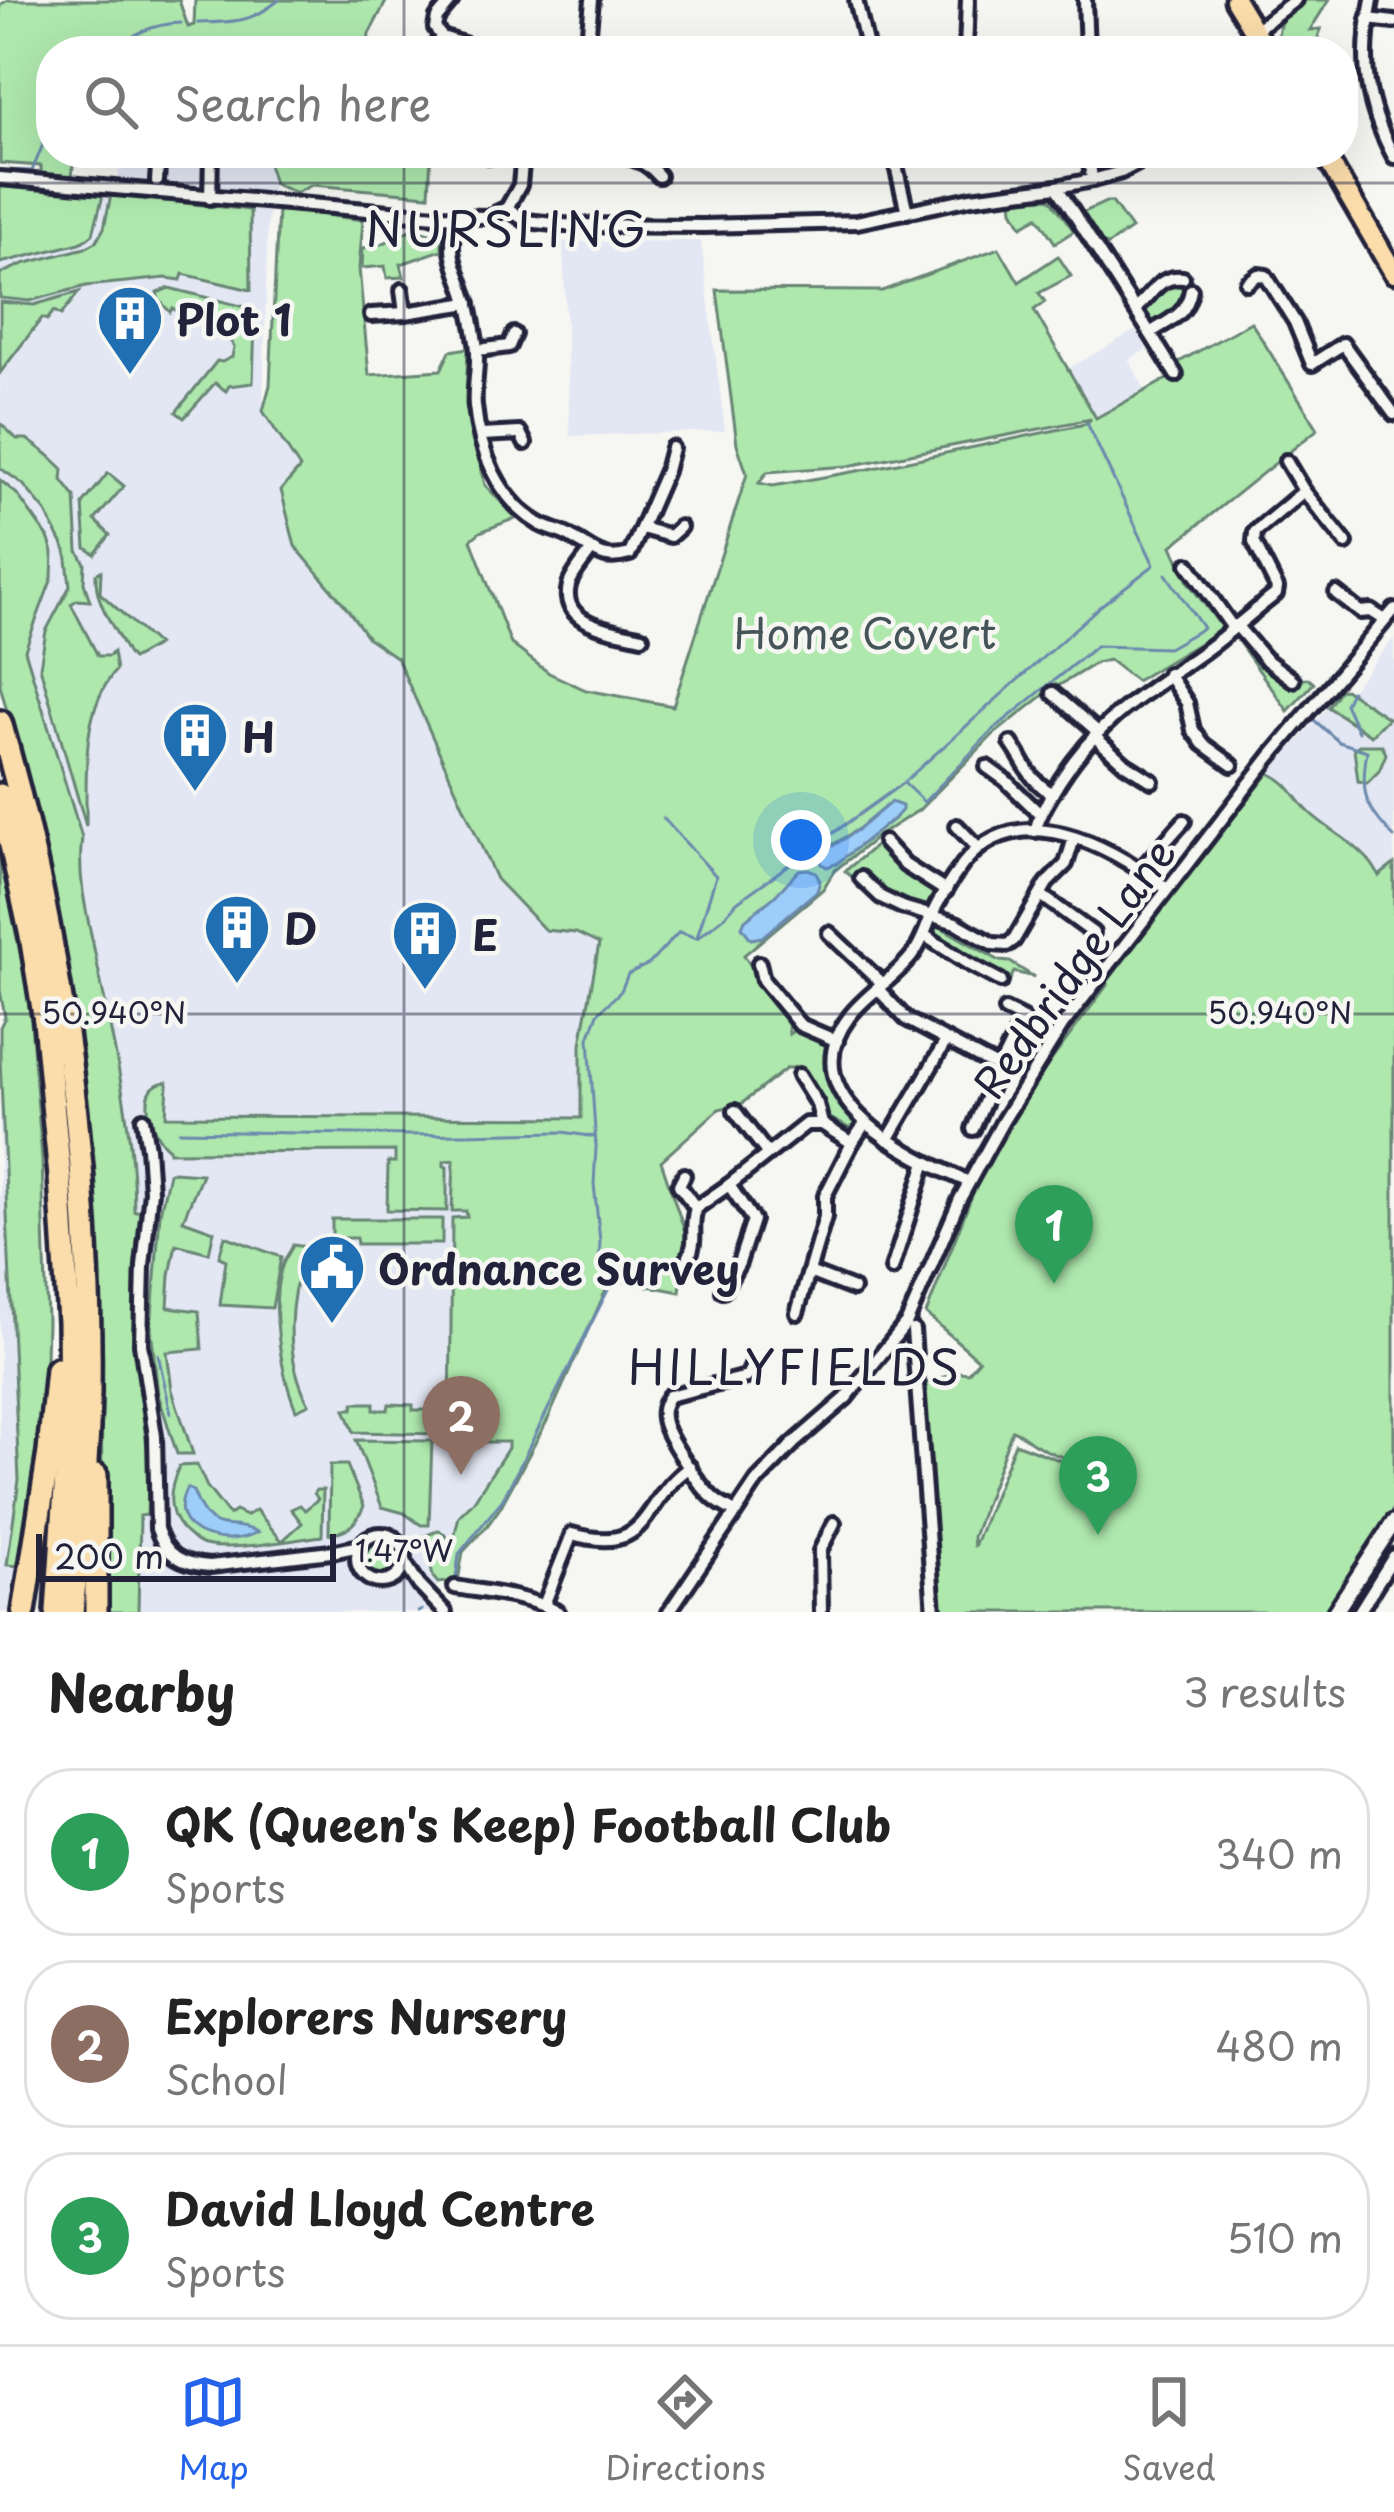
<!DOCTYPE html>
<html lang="en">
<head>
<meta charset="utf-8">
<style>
	:root { --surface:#fff; --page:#f2f2f2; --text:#222; --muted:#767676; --line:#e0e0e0; --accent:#2563eb }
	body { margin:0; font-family:"Playpen Sans",sans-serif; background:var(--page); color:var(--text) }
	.scale { position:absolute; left:36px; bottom:30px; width:300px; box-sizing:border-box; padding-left:12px; border:6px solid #22223b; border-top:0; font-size:33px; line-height:42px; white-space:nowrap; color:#22223b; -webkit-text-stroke:9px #f6f6f2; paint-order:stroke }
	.you { position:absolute; left:801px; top:840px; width:42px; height:42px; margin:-30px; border:9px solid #fff; border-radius:50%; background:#1a73e8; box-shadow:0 0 0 18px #1a73e833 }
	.badge { display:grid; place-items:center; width:78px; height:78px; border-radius:50%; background:var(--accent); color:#fff; font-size:39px; font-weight:700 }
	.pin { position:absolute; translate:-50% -99px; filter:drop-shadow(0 3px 6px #0008) }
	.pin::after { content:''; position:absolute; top:63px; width:42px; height:36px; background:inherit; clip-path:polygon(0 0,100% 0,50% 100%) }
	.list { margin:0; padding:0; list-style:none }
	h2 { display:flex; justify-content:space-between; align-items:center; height:156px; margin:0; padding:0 48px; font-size:51px }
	h2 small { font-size:39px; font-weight:400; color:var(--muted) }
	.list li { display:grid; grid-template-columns:78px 1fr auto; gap:36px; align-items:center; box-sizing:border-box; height:168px; margin:0 24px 24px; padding:0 24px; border:3px solid var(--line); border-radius:48px }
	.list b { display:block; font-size:45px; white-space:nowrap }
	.list p { margin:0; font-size:39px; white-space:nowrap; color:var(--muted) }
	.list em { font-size:39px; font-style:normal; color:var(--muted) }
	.icon { flex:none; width:66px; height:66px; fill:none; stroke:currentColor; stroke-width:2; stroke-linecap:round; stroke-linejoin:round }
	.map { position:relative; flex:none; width:1394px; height:1612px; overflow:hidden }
	.search { position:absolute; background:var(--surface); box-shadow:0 12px 48px #0002; left:36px; right:36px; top:36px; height:132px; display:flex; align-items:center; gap:30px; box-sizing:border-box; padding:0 42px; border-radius:48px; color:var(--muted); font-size:45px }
	.sheet { height:732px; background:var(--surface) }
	nav { display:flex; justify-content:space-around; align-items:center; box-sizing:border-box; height:168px; border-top:3px solid var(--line); background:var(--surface); font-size:33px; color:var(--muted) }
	nav a { display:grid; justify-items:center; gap:6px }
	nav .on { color:var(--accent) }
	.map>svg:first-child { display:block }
	.built { fill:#e3e7f3 }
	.green { fill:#aee8ad; stroke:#688574; stroke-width:3; fill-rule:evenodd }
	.water { fill:#9dcef9; stroke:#6c89ad; stroke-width:3 }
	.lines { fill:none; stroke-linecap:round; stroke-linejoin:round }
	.stream { stroke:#6c89ad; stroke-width:3 }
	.minor-casing { stroke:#22223b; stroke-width:20 }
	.tertiary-casing { stroke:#22223b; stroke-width:22 }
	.primary-casing { stroke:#22223b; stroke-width:27 }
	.motorway-casing { stroke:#22223b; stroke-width:30 }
	.minor { stroke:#f6f6f2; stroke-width:10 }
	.tertiary { stroke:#f6f6f2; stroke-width:14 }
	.primary { stroke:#fbddab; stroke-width:18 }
	.motorway { stroke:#fbddab; stroke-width:21 }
	.ticks { fill:none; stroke:#22223b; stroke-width:3; stroke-opacity:0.45 }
	.labels { text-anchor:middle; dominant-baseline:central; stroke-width:9; stroke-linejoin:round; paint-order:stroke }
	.poi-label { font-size:42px; font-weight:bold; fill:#22223b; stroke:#f6f6f2; text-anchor:start }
	.park-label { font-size:42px; fill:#455458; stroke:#f6f6f2 }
	.street-label { font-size:42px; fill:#22223b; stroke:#f6f6f2 }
	.quarter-label { font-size:48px; letter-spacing:3px; fill:#22223b; stroke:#f6f6f2 }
	.ticks-label { font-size:30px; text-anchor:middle; fill:#22223b; stroke:#f6f6f2; stroke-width:9; stroke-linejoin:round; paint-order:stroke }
</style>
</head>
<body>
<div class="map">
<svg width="1394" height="1612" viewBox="0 0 1394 1612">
	<rect width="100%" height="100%" fill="#f6f6f2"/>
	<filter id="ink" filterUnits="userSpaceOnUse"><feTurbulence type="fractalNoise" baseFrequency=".00833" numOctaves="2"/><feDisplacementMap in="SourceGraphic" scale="24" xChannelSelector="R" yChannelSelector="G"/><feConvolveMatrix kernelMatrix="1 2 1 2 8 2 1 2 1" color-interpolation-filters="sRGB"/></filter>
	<g filter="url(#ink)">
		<g class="built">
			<polygon points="132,153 265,153 274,195 118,182 119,165 130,165"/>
			<polygon points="0,184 268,212 263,411 300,468 343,603 368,638 397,657 496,879 545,929 576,933 600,944 581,1044 581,1156 526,1318 508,1448 473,1502 459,1516 452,1546 430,1605 435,1612 138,1612 140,1516 147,1514 149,1463 133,1336 134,1272 140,1212 134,1211 134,1166 116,1058 88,919 79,857 82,838 25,650 0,504"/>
			<polygon points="701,241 725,431 570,436 563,242"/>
			<polygon points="1136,330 1147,349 1129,360 1145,390 1095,418 1068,369"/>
			<polygon points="1394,638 1394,896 1387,893 1372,861 1306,810 1290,786 1269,773 1328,707 1371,735 1387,719 1350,691"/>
			<polygon points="0,1059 19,1480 7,1565 20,1566 9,1612 0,1612"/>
		</g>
		<g class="green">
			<polygon points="8,0 179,0 188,27 194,25 195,0 387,0 369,34 367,51 51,51 51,153 74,153 72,178 41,174 41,166 0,163 0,5"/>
			<path d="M1303,0H1329L1310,30L1321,29L1313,51H1279C1275,22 1282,18 1303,0Z"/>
			<polygon points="265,153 431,153 429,195 312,185 296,193 274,184"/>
			<polygon points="0,184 103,195 93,234 88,238 80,243 0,263"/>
			<polygon points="111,195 250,210 251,290 183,274 181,280 166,278 86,286 30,301 0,298 0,274 23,264 85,248 96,242 104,228"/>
			<polygon points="1047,198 1051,199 1074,231 1055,243 1038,217 1022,226 1013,210 1012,200"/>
			<polygon points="1106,202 1112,202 1131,229 1108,245 1099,243 1080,214"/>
			<path d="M278,209L363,220L359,268L369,375L441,370L450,351L468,348L466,406L485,485L516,518L480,532L471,540L511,644L549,673L586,690L673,706L747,474L737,444L717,290L882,291L999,248L1019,282L1058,256L1071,276L1039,293L1045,302L1034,310L1096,418L1176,374L1179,362L1251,322L1318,429L1172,546L1188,582L1223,629L1136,681L1109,660L1096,663L1045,694L993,735L919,810L878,836L834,871L823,889L744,955L788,1024L789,1034L797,1028L829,1043C822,1083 836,1092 860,1121L854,1131L825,1115L817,1095L795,1068H787L741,1104L719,1109L661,1161L686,1235L680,1292L611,1279L548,1419L500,1508L487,1526L463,1552L458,1581L438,1583L433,1577L425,1536L439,1530L453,1542L459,1516L473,1502L508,1448V1442H471L470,1438H462L461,1432H450L452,1218L467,1217L466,1211H452L454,1160L444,1161V1166L447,1167V1211L387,1210L388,1162H395V1151L169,1152V1149C151,1136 133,1084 167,1082L168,1085L166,1116L581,1118V1044L599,944L576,933L545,930L496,879L397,658L368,638L343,603L295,546L281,490L300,468L263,411L270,385ZM1091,419L1085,424L869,469L773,486L759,483L767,472L848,466ZM891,802L896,817L836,864L824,850L860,828Z"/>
			<path d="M413,229L442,236V250L401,264L404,277L387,278L385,266L362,268L363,248C386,246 393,236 413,229Z"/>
			<polygon points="1181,281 1187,289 1184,303 1153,324 1143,309 1157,295 1161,286"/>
			<polygon points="169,288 245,307 251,311 255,322 253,383 229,386 226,391 215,383 184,418 176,412 217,361 222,362 232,357 234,347 231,342 201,319 197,321 189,315 185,319 173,308 170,312 159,300 157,293"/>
			<polygon points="79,292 61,315 54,311 47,320 42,318 0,373 0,302 34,305"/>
			<path d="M0,423L17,439H27L47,454L63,469L62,480L75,497L78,551L85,563L84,583L90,601L77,600L71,604L98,656H109L113,652L116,670C80,713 87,773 86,826L40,667L46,631L70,586L66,551L46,512L23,484L0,468Z"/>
			<polygon points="108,473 124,486 95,520 110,535 95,554 86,548 83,504"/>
			<path d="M0,480L17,494L48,537L53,552L52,578L25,650L82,838C76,880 90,926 98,968C114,1048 134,1129 134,1211H140L134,1272L133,1336L149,1463L147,1515L140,1516L138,1612H103L101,1369L92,1178L77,1037L37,823L0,685Z"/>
			<path d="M101,571L100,593L157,645L132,659L127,653C115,628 94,602 96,574Z"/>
			<path d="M1236,636C1248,647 1281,684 1297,682C1301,682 1304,679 1307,678L1314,683L1288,711L1235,637Z"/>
			<polygon points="1345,689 1388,718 1371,735 1328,707 1340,690"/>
			<polygon points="1359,745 1382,745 1386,754 1379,771 1367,783 1358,781 1354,749"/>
			<path d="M1269,773C1292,784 1293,796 1309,812C1332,834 1366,847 1379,876L1394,864V1508L1328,1612H938L923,1384L960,1372L968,1373L979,1360L926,1314L995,1136L1108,984L1105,979ZM1012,1430C1023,1434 1028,1441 1038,1446C1066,1463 1103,1465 1133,1484L1126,1486L1015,1443L974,1547L973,1537Z"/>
			<path d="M875,846H880L911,879L936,890L925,909C900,901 879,891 861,870L852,877L845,871Z"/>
			<polygon points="0,856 29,996 42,1159 47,1321 45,1401 20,1566 7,1565 19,1480 0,1059 0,1027 5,1017 0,990"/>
			<polygon points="937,925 1000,961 1010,962 1034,977 1014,972 1009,982 1004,977 970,962 968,956 959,951 955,953 932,937"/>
			<polygon points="173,1172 202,1174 183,1220 214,1231 209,1253 176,1244 170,1275 168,1307 199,1311 202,1349 167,1352 172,1390 193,1454 177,1454 158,1394 151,1329 160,1213 169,1173"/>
			<polygon points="332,1219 442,1219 442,1244 357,1244 356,1238 344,1238 343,1243 332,1243"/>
			<polygon points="225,1236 281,1257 272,1308 220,1305 226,1260 219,1257"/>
			<path d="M293,1245L307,1247C288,1296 283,1356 309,1404L296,1410C281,1374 267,1295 285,1259C288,1254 291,1250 293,1245Z"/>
			<polygon points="354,1403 374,1403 374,1410 388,1410 389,1404 413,1405 413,1410 427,1410 428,1404 441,1404 440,1434 354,1432 345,1409 353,1409"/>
			<polygon points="356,1440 432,1441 429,1525 421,1525 404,1513 382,1507"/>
			<path d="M197,1465L207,1487L229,1515L235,1511L246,1516L256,1510L282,1541L302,1523L291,1509L300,1505L305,1510L318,1499L314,1493L316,1490H323L322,1536C296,1539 218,1555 197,1542C195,1541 184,1531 182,1529C165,1510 170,1488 179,1466Z"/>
			<path d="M330,1465H347L364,1506C356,1524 349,1531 329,1534Z"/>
			<circle cx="381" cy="1558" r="21"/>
		</g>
		<g class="water">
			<polygon points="891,802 902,806 902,810 896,817 836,864 827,867 822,864 819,855 860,828"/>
			<polygon points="808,869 816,872 820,881 817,891 762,937 751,939 742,927 745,920 774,897 799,870"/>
			<path d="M187,1488L193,1491C212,1541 225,1517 258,1532C225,1550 162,1532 187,1488Z"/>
		</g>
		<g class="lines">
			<g class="stream">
				<path d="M198,23C233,22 251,23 279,0"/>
				<path d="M116,51C133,31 155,24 181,23"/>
				<polyline points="0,170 32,171 51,125"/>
				<polyline points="1351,691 1345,704 1358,732"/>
				<path d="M1314,720L1339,742L1367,751C1360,792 1364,807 1394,837"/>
				<polyline points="905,784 924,802 993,730 1096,646 1168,648 1203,628 1166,574"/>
				<polyline points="663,818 716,876 697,937"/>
				<polyline points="179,1131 412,1135 563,1132 595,1137"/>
				<polyline points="158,1354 171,1413"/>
				<polyline points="456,1578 459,1554 503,1499 611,1284 599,1265 600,1241 594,1184 596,1147 589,1038 598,1013 621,991 628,974 649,964 679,932 697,938 724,917 737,902 903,783 1099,607 1154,565 1087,423"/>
				<polyline points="418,1612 422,1610"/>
			</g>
			<defs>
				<g id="minor">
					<polyline points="452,0 437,18 435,28 442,37 485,51"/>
					<polyline points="856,0 868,51"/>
					<polyline points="1085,0 1087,51"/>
					<path d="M1372,0C1360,60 1365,103 1394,157"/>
					<polyline points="1368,19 1394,22"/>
					<polyline points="1254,31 1295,0"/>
					<polyline points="430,51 442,37"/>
					<polyline points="587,51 592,0"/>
					<polyline points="966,51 968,0"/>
					<polyline points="182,153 211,154 210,198"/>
					<polyline points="893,153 907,212"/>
					<polyline points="1089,153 1092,180"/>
					<path d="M523,156C536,156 550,157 563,157C596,156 635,147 659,176"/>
					<polyline points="490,157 494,153"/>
					<polyline points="0,178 436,216 488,217 507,208"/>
					<polyline points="157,181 159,153"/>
					<polyline points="1057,187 1150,333"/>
					<polyline points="507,208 526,221 564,225 704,226 857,222 971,198 1057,187 1092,180 1121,172 1157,153"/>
					<polyline points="507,208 520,185 523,153"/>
					<path d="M456,217C445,263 459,266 469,306C472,317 474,330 476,342C480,363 473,385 475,406C479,450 499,500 538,523C549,530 562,531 572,538C596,551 602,562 630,554L666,471L672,448"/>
					<polyline points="1247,283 1258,275 1266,276 1295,322 1312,364 1343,344 1394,414"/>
					<polyline points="402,290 405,313 469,303"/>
					<path d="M1135,309C1154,294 1157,276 1183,278"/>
					<polyline points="371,315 405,313"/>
					<polyline points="478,350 509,346 514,334"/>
					<path d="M1176,375L1150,333C1171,319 1186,316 1191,290"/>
					<polyline points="482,435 520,433 525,443"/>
					<polyline points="1286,461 1304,491"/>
					<polyline points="642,528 670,536 680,527"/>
					<path d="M591,551C584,561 572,574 569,585C559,626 615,630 642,637"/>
					<polyline points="1188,564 1233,628"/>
					<polyline points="1336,593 1360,612 1371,611 1385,620"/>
					<polyline points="1236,625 1265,659 1293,680"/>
					<polyline points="1168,674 1187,703 1193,730 1203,744 1232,765"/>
					<polyline points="1053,693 1098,732"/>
					<polyline points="1094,736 1125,764 1152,781"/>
					<path d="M1011,743C1028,767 1026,776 1052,794"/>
					<polyline points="987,767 1005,780 1040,814"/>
					<polyline points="957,826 978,848"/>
					<path d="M1035,831C1040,812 1050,798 1060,781C1102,716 1143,695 1203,652C1228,634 1251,613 1276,594L1277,588L1254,542L1255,532L1304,491L1346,543"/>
					<polyline points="884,842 905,865 946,891"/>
					<polyline points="1141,869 1184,821"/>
					<polyline points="861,878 881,897 902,907 956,923 993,944 1007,945 1014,940 1047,883 1066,864 1074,838"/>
					<polyline points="1041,895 1093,933"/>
					<polyline points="829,933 882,983"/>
					<polyline points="924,935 967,963 1001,981"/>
					<polyline points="759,963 763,980 800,1025 837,1041"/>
					<polyline points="877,988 906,1019 999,1068 1023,1019 1005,1010"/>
					<polyline points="799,1075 817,1104 822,1124"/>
					<polyline points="735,1111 767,1153"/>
					<path d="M143,1119L148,1148L151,1191L143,1266L141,1344L155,1436L157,1529C166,1556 182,1564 210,1566L331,1552L360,1546"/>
					<polyline points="973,1129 999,1068"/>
					<polyline points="888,1140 946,1041"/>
					<polyline points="684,1175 679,1185 696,1208 729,1185"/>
					<path d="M969,1182C910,1156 788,1099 849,1017C867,993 897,977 914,953C922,942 925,931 930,919C938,901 951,880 963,864C1019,795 1111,846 1167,889"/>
					<path d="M687,1261C699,1238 689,1230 696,1208"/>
					<polyline points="892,1269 926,1162"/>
					<polyline points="809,1272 853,1289"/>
					<polyline points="723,1291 739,1263 753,1220 729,1185 806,1124 822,1124 852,1143"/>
					<polyline points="797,1313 825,1217 825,1196 852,1143 865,1123"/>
					<polyline points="913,1330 934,1612"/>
					<path d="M735,1512C727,1507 717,1503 711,1496C699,1485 668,1438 664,1423C661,1412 663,1405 669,1396L747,1377L752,1366"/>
					<circle cx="381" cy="1558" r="24"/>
					<polyline points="405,1563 419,1585 445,1612"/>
					<path d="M455,1587C490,1593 526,1596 558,1612"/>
					<path d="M544,1605L572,1534C653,1557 640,1501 690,1467"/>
					<polyline points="669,1612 757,1481 794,1443 846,1398 907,1322 960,1199 1003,1121 1062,1026 1270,757 1394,610"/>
					<polyline points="821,1612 820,1551 834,1523"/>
					<polyline points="1359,1612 1394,1556"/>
				</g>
				<polyline id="tertiary" points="1335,1612 1394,1522"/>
				<g id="primary">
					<polyline points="1235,0 1266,51"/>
					<polyline points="1324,153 1394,273"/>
				</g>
				<g id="motorway">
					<path d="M0,722C62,938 92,1168 89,1393C88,1466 79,1539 72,1612"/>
					<polyline points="0,795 31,936 45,1021 60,1177 69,1322 70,1413 57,1612"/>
					<polyline points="24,1612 49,1452 57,1369"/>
					<polyline points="96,1612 96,1475"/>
				</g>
			</defs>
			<use href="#minor" class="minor-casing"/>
			<use href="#tertiary" class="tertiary-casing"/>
			<use href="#primary" class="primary-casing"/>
			<use href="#motorway" class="motorway-casing"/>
			<use href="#minor" class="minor"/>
			<use href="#tertiary" class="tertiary"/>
			<use href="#primary" class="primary"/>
			<use href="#motorway" class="motorway"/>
		</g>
	</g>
	<path class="ticks" d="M404,0V51M404,153V1612M0,183H1394M0,1014H1394"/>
	<defs>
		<symbol id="building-pin" viewBox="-11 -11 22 30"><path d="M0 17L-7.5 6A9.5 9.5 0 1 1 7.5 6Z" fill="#1f6fb2" stroke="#f6f6f2"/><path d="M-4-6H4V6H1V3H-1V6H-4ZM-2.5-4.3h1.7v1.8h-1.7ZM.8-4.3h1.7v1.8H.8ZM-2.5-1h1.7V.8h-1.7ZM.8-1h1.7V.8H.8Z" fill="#fff"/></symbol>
		<symbol id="civic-pin" viewBox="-11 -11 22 30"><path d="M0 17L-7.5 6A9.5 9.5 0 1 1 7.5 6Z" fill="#1f6fb2" stroke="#f6f6f2"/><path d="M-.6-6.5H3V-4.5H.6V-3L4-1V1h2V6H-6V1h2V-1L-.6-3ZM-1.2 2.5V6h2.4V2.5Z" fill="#fff"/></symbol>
	</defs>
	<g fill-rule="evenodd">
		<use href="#building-pin" x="92" y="280" width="76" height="104"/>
		<use href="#building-pin" x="157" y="697" width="76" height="104"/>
		<use href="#building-pin" x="199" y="889" width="76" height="104"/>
		<use href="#building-pin" x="387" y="895" width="76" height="104"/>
		<use href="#civic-pin" x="294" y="1229" width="76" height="104"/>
	</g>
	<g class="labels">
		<g class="poi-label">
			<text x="176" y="318">Plot 1</text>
			<text x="242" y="735">H</text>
			<text x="284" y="927">D</text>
			<text x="472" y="933">E</text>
			<text x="378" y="1267">Ordnance Survey</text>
		</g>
		<g class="park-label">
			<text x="865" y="631">Home Covert</text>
		</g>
		<g class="street-label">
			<text transform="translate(1073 967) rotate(-54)">Redbridge Lane</text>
		</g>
		<g class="quarter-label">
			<text x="507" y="227">NURSLING</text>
			<text x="795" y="1365">HILLYFIELDS</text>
		</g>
	</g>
	<g class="ticks-label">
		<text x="114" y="1024">50.940°N</text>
		<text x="1280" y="1024">50.940°N</text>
		<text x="404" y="1562">1.47°W</text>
	</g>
</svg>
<div class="scale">200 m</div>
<div class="you"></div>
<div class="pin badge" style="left:1054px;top:1284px;background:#2e9e5b">1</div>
<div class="pin badge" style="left:461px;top:1475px;background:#8d6e63">2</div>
<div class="pin badge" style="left:1098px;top:1535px;background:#2e9e5b">3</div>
<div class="search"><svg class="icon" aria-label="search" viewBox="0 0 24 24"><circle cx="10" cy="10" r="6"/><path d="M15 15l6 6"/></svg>Search here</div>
</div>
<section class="sheet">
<h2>Nearby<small>3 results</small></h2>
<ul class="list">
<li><span class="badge" style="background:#2e9e5b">1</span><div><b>QK (Queen's Keep) Football Club</b><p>Sports</p></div><em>340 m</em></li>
<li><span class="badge" style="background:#8d6e63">2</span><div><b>Explorers Nursery</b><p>School</p></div><em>480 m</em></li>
<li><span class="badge" style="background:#2e9e5b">3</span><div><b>David Lloyd Centre</b><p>Sports</p></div><em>510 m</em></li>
</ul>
</section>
<nav>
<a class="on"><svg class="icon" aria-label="map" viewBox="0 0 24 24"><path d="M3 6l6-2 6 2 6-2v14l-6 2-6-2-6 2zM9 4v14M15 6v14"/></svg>Map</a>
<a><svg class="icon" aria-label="directions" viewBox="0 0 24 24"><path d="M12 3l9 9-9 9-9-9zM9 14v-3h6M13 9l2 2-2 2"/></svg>Directions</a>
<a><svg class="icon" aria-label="saved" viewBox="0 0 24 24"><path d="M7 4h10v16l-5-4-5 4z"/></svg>Saved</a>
</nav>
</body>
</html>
